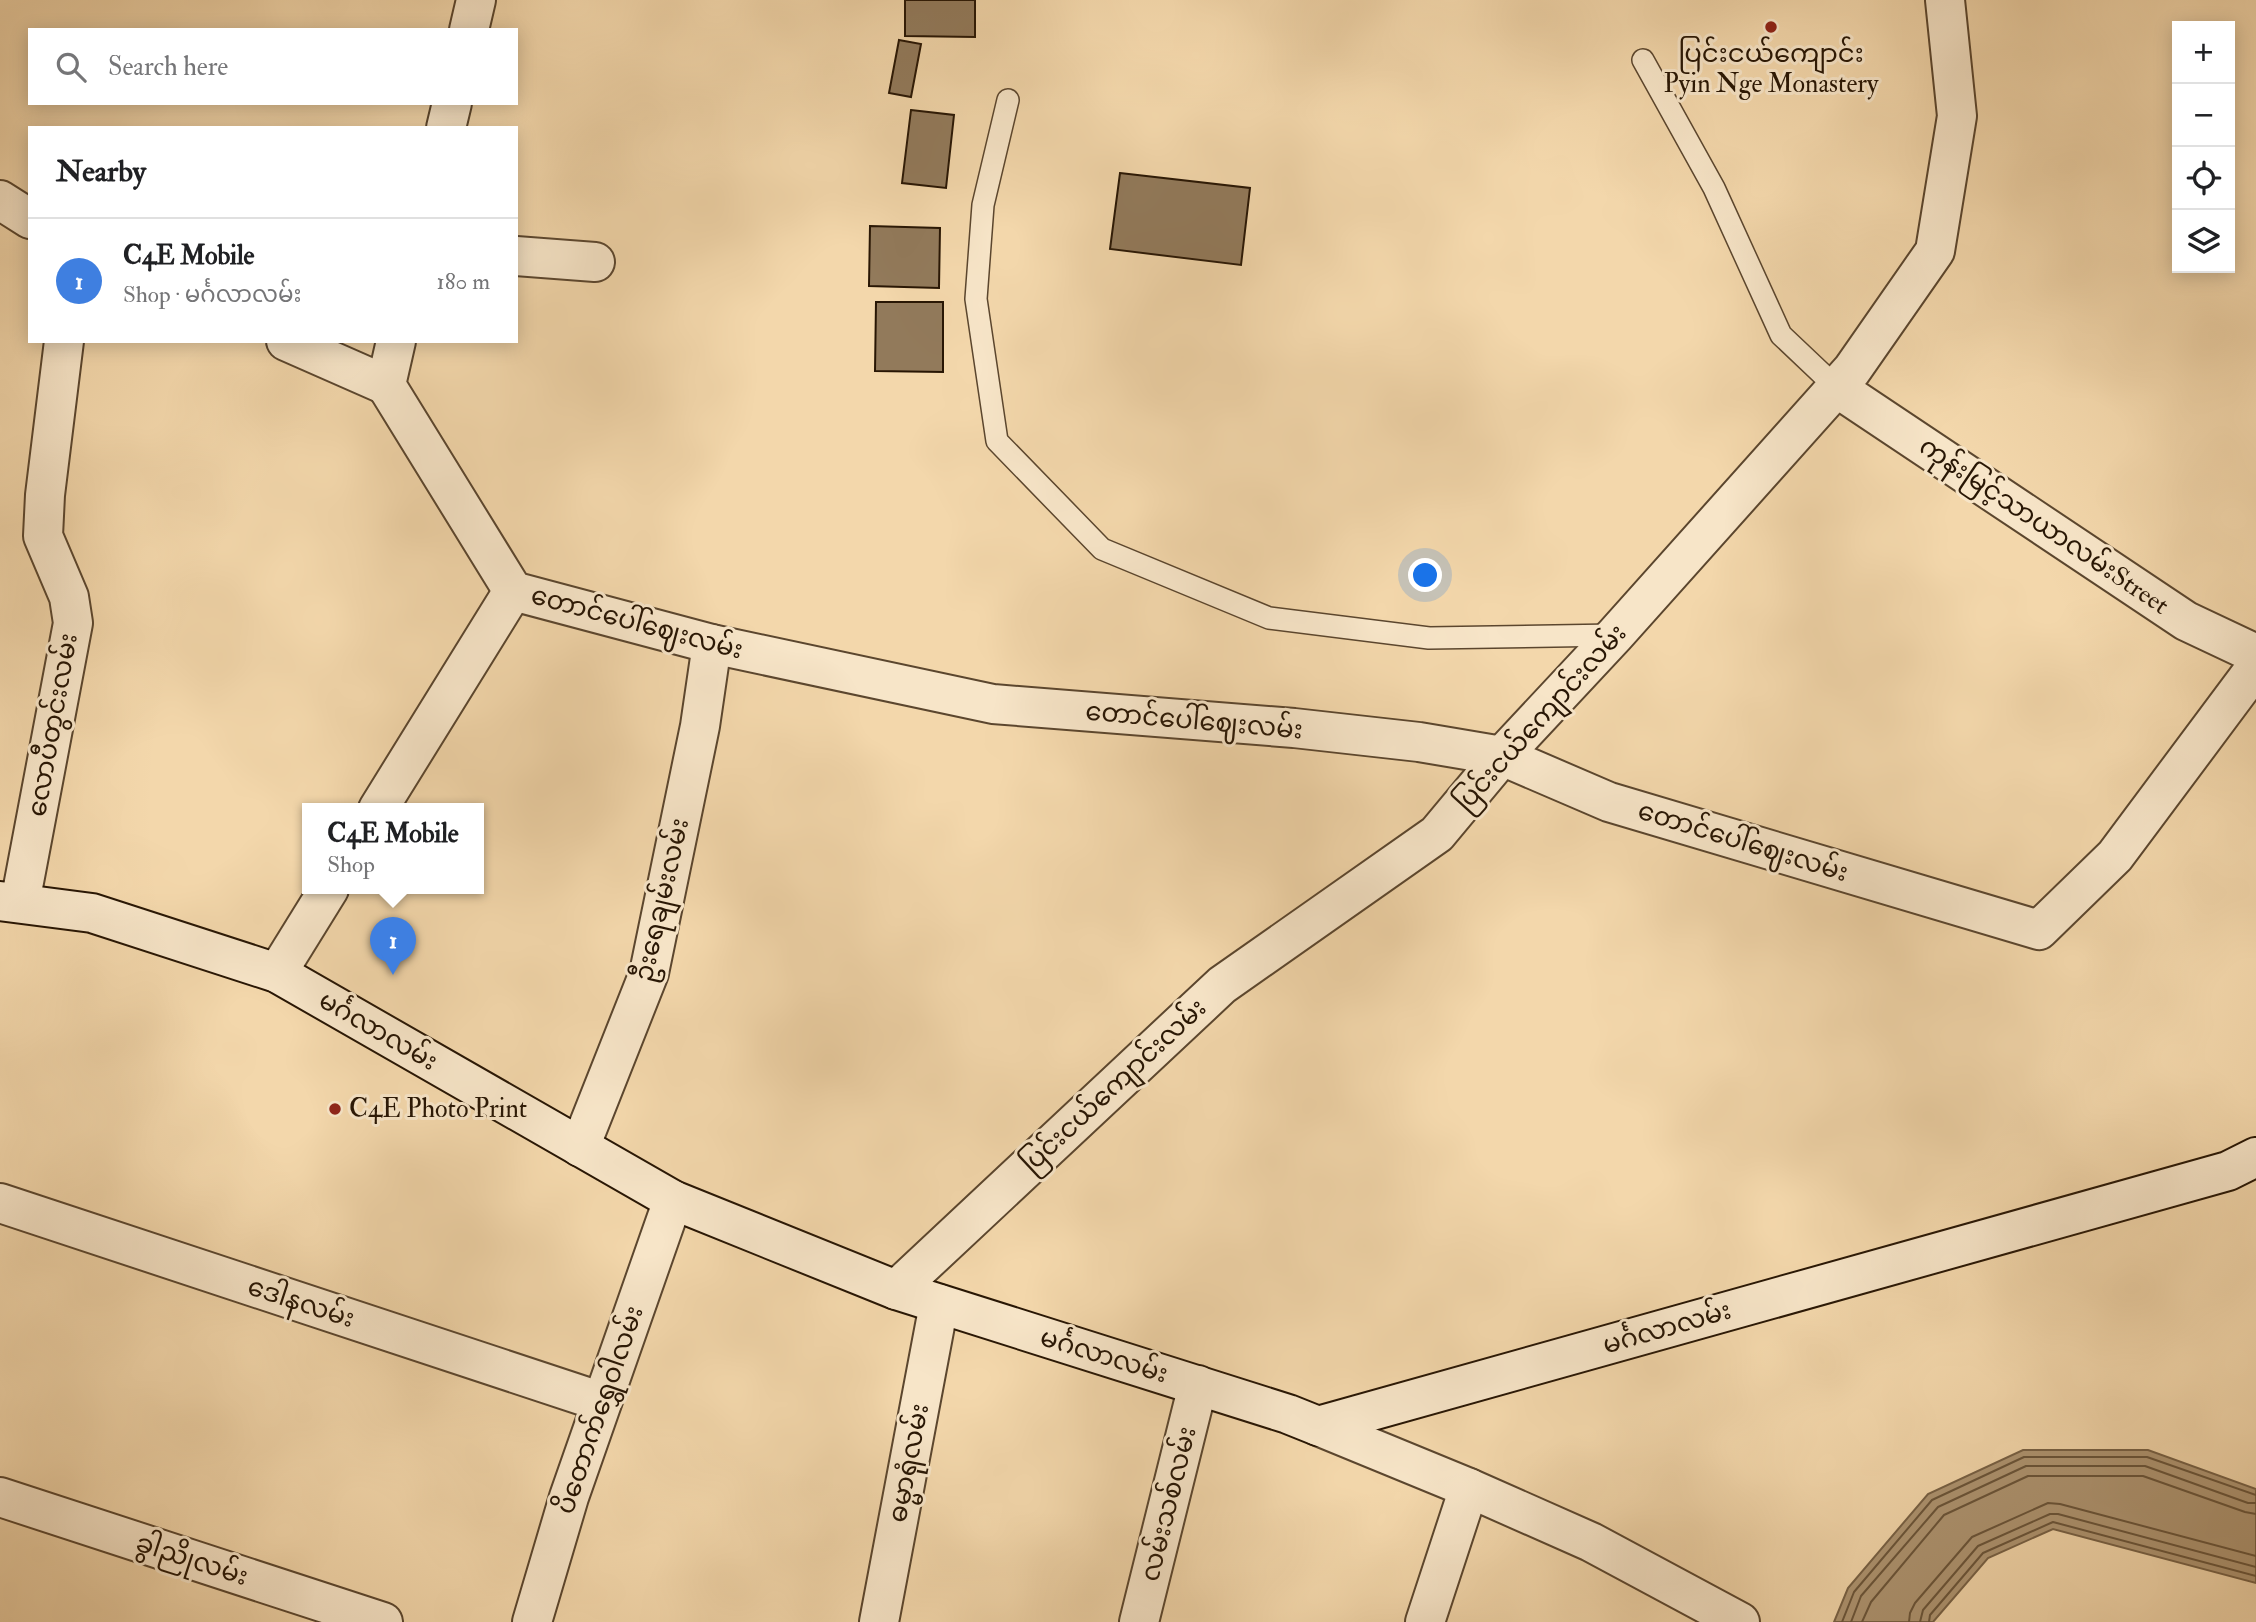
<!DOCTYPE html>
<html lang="en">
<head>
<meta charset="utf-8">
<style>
	:root { --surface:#fff; --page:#f2f2f2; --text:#202124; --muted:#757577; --line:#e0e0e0; --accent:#ea580c }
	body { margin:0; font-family:"IM FELL Double Pica","Noto Sans Myanmar",serif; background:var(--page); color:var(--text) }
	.controls { position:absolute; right:21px; top:21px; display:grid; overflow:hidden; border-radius:0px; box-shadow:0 4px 18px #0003 }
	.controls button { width:63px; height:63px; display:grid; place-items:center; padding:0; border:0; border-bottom:2px solid var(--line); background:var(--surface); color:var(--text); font:35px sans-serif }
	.you { position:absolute; left:1426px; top:576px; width:24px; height:24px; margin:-18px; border:5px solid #fff; border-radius:50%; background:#1a73e8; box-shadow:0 0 0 10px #1a73e833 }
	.badge { display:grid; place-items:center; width:46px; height:46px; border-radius:50%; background:var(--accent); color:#fff; font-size:23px; font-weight:700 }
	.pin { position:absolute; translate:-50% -58px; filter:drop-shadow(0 2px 4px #0008) }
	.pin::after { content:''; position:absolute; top:37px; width:24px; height:21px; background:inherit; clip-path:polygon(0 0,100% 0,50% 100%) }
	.popup { position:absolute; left:302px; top:803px; width:182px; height:91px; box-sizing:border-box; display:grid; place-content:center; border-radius:0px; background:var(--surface); filter:drop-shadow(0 2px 5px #0005); font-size:23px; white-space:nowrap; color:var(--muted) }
	.popup b { font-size:26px; color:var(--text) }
	.popup::after { content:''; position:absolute; left:50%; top:100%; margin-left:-14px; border:14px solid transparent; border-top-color:var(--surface) }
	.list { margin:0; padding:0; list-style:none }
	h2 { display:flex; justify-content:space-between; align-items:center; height:91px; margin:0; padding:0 28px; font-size:30px }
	h2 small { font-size:23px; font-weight:400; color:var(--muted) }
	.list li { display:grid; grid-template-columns:46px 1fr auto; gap:21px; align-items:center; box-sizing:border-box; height:126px; padding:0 28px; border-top:2px solid var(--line) }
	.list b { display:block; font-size:26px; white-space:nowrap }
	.list p { margin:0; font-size:23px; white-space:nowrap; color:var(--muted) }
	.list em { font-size:23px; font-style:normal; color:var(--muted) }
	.icon { flex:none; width:38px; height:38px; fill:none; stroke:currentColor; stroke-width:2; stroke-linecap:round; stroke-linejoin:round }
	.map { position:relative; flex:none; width:2256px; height:1622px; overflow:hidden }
	.search { position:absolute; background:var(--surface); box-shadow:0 4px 18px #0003; left:28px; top:28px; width:490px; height:77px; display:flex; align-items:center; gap:18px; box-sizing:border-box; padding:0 24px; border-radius:0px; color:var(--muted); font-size:26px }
	.panel { position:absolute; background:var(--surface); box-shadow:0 4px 18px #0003; left:28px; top:126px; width:490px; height:217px; border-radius:0px }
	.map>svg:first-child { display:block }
	.water { fill:#ae9572; stroke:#786246; stroke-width:2 }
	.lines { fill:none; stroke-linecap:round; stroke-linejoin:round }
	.shore { stroke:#6b563b; stroke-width:2 }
	.building { fill:#927a5b; stroke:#281604; stroke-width:2 }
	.lane-casing { stroke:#5b462e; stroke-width:24 }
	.street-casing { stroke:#5b462e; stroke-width:42 }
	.secondary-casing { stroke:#281604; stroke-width:42 }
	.lane { stroke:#f7e5c8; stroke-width:21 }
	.street { stroke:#f7e5c8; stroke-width:38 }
	.secondary { stroke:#f7e5c8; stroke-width:38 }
	.poi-dot { fill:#8f2418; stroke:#f7e5c8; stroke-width:2.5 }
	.labels { text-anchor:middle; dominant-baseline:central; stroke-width:6; stroke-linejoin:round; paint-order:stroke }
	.poi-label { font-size:26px; fill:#281604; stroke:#f7e5c8 }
	.street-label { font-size:26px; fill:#281604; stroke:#f7e5c8 }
</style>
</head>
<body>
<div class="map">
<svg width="2256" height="1622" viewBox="0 0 2256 1622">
	<rect width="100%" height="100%" fill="#f3d7ab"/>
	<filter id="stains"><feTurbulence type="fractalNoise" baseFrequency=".00286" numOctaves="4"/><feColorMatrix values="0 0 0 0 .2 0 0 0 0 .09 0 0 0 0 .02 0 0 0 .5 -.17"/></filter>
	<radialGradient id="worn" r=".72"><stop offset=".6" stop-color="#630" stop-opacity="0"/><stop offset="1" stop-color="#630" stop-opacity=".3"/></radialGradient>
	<polygon class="water" points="2023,1450 2148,1450 2256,1489 2256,1583 2053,1529 1988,1558 1933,1622 1834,1622 1848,1588 1928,1494"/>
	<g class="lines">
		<g class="shore">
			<polyline points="1842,1622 1854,1592 1932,1500 2024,1457 2147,1457 2256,1495"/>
			<polyline points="1851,1622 1861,1596 1938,1507 2026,1466 2145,1466 2248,1503 2256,1503"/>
			<polyline points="1862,1622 1871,1602 1944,1515 2028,1476 2143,1476 2245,1512 2256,1514"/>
			<polyline points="1909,1622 1910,1613 1915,1603 1972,1537 2048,1503 2060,1504 2256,1556"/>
			<polyline points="1920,1622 1923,1610 1978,1546 2050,1514 2058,1514 2256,1567"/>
			<polyline points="1929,1622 1930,1615 1983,1553 2053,1522 2256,1576"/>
		</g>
	</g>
	<g class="building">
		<polygon points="905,0 975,0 975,37 905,36"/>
		<polygon points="899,40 921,44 911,97 889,93"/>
		<polygon points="911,110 954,115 946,188 902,183"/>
		<polygon points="1120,173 1250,188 1241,265 1110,249"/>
		<polygon points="870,226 940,228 939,288 869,286"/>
		<polygon points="876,302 943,302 943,372 875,371"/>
	</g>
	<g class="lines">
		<defs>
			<g id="lane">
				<polyline points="1643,60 1714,188 1781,335 1837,388"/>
				<polyline points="1008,100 983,205 976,299 997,441 1102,549 1269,618 1429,638 1615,635"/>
			</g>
			<g id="street">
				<polyline points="469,30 476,0"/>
				<polyline points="446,128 452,103"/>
				<polyline points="0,200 30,219"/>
				<polyline points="516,256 595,262"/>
				<polyline points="286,341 386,385"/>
				<polyline points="396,341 386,385 513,591 712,644 993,704 1294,728 1419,742 1502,756 1609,802 2039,930 2115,856 2256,667"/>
				<polyline points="1837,388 2186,621 2256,654"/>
				<polyline points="378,809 513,591"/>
				<polyline points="20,903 73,623 69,597 43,536 45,495 64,341"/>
				<polyline points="277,973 329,889"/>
				<polyline points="580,1147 649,973 700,726 712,644"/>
				<polyline points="0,1203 602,1402"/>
				<polyline points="896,1290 1222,985 1437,834 1502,756 1615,635 1852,370 1935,251 1957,116 1945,0"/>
				<polyline points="1318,1426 1469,1488 1591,1542 1740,1622"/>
				<polyline points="0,1497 383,1622"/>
				<polyline points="532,1622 569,1497 673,1200"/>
				<polyline points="879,1622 939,1304"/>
				<polyline points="1139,1622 1198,1385"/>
				<polyline points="1425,1622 1469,1488"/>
			</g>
			<polyline id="secondary" points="0,901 92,913 277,973 673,1200 896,1290 1288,1414 1318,1426 2228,1171 2256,1157"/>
		</defs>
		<use href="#lane" class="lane-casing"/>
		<use href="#street" class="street-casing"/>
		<use href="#secondary" class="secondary-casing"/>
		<use href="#lane" class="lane"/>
		<use href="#street" class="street"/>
		<use href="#secondary" class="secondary"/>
	</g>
	<g class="poi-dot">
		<circle cx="1771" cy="27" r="7"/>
		<circle cx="335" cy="1109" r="7"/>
	</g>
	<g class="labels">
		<g class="poi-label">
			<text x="1771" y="54">ပြင်းငယ်ကျောင်း<tspan x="1771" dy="30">Pyin Nge Monastery</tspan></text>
			<text x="349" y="1109" text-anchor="start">C4E Photo Print</text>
		</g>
		<g class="street-label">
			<text transform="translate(2044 526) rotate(34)">ကုန်းမြင့်သာယာလမ်းStreet</text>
			<text transform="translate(637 623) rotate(15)">တောင်ပေါ်ဈေးလမ်း</text>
			<text transform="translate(1541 718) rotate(-48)">ပြင်းငယ်ကျောင်းလမ်း</text>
			<text transform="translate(1194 721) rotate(5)">တောင်ပေါ်ဈေးလမ်း</text>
			<text transform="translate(53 725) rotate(-80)">လောပီတွင်းလမ်း</text>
			<text transform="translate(1743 842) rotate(17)">တောင်ပေါ်ဈေးလမ်း</text>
			<text transform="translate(662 900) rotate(-77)">ဦးရေချမ်းလမ်း</text>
			<text transform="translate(378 1031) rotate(30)">မင်္ဂလာလမ်း</text>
			<text transform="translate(1114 1086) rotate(-43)">ပြင်းငယ်ကျောင်းလမ်း</text>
			<text transform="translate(301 1303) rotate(18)">ဒေါနလမ်း</text>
			<text transform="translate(1667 1328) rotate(-16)">မင်္ဂလာလမ်း</text>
			<text transform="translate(1104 1356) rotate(17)">မင်္ဂလာလမ်း</text>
			<text transform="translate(600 1410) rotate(-71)">ပိတောက်ရွှေဝါလမ်း</text>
			<text transform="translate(909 1463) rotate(-79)">ဓမ္မာရုံလမ်း</text>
			<text transform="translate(1169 1504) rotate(-76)">လမ်းသစ်လမ်း</text>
			<text transform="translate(192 1560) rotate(18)">ခွါညိုလမ်း</text>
		</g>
	</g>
	<rect width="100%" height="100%" filter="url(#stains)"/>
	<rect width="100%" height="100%" fill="url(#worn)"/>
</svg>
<div class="controls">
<button>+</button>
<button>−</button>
<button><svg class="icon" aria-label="locate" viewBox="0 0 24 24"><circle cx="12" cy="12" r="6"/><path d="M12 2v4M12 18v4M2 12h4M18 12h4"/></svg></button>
<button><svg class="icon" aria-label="layers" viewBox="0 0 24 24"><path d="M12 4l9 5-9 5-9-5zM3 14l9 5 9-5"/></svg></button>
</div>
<div class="you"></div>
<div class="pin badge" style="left:393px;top:975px;background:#3f7fe0">1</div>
<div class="popup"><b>C4E Mobile</b>Shop</div>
<div class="search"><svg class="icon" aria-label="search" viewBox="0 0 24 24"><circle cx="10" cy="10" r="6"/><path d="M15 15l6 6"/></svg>Search here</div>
<section class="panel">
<h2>Nearby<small></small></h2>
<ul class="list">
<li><span class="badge" style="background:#3f7fe0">1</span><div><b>C4E Mobile</b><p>Shop · မင်္ဂလာလမ်း</p></div><em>180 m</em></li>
</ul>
</section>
</div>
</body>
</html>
